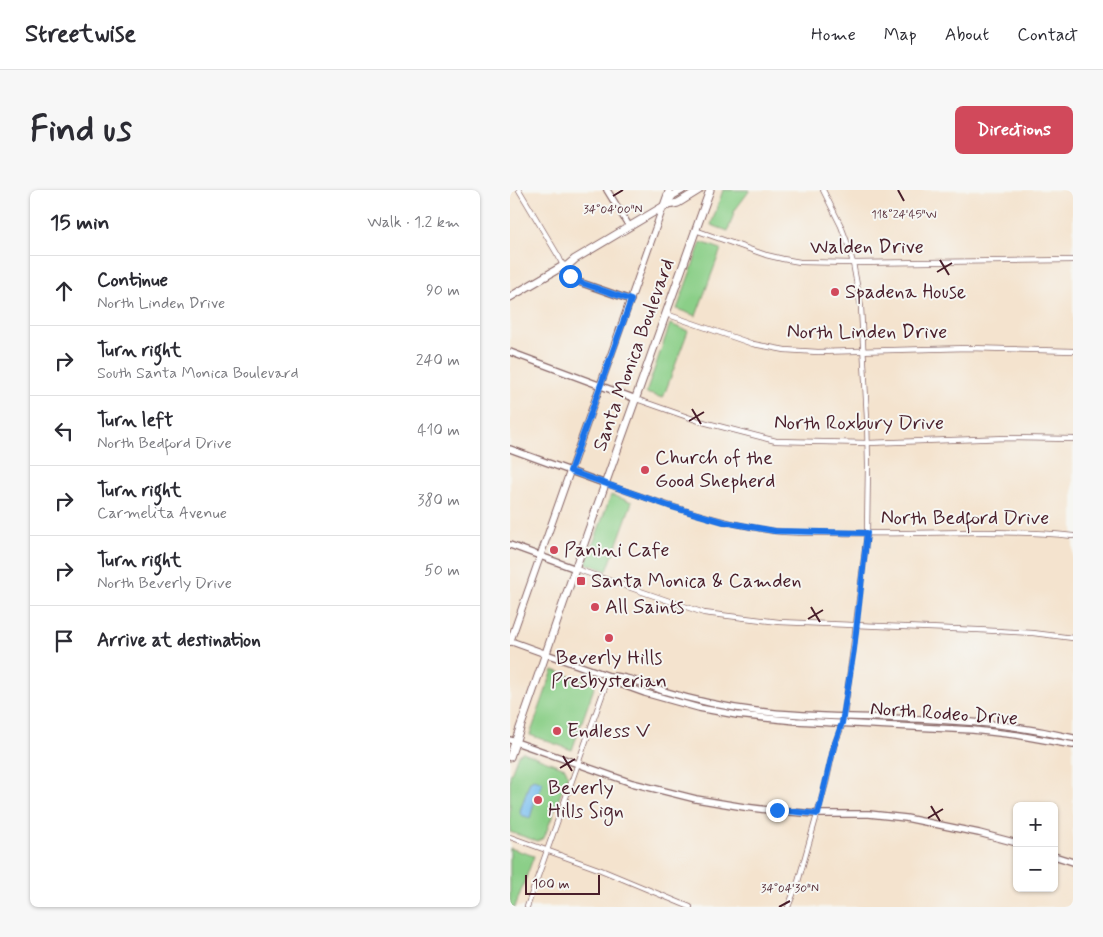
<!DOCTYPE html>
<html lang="en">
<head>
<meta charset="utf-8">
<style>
	:root { --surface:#fff; --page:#f7f7f7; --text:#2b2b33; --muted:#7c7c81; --line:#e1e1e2; --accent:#d1495b }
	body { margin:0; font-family:Mynerve,sans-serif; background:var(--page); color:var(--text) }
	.controls { position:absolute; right:15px; bottom:15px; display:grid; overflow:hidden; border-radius:8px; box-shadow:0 1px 4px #0004 }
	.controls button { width:45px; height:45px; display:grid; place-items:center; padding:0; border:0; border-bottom:1px solid var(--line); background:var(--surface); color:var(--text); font:25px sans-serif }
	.scale { position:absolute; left:15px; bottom:12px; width:75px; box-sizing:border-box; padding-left:5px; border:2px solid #4a1f2b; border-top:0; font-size:14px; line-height:18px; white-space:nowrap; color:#4a1f2b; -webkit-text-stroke:4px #f6f6f2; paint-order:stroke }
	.stop { position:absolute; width:15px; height:15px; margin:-11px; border:4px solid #1a73e8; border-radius:50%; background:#fff }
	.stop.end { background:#1a73e8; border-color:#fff; box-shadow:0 1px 5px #0008 }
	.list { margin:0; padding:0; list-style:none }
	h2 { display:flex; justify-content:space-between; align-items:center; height:65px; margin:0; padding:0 20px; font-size:21px }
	h2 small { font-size:16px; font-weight:400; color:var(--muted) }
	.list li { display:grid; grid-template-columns:32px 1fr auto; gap:15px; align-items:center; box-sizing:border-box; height:70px; padding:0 20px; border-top:1px solid var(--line) }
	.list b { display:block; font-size:19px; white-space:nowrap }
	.list p { margin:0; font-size:16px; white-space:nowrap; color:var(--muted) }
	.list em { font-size:16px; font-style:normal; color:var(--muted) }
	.icon { flex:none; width:28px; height:28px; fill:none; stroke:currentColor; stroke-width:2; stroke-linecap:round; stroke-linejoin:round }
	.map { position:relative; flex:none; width:563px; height:717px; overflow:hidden; border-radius:8px }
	header { display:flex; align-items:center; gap:30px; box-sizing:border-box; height:70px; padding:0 25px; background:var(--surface); border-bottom:1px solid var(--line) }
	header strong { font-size:24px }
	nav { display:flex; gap:28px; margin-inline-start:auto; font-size:18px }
	.intro { display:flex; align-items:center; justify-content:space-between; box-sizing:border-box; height:120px; padding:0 30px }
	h1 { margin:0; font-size:35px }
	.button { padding:12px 22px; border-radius:8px; background:var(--accent); color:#fff; font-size:18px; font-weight:700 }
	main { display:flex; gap:30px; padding:0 30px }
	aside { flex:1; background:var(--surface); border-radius:8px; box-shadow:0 1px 4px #0004 }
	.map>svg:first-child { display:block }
	.green { fill:#8bcf88; stroke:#6a775a }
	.water { fill:#78beef; stroke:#616e8d }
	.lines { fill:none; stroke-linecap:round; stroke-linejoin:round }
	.minor-casing { stroke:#866464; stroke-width:6 }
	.tertiary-casing { stroke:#866464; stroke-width:8 }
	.secondary-casing { stroke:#866464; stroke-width:8 }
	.primary-casing { stroke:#866464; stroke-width:9 }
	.minor { stroke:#fff; stroke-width:4.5 }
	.tertiary { stroke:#fff; stroke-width:5.5 }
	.secondary { stroke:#fff; stroke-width:6 }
	.primary { stroke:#fff; stroke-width:7 }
	.route { stroke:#1a73e8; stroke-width:6 }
	.ticks { fill:none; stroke:#4a1f2b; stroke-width:2 }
	.poi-dot { fill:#d1495b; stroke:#f6f6f2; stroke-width:2 }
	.labels { text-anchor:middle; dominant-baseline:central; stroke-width:4; stroke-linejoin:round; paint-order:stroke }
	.street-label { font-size:20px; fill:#4a1f2b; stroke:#f6f6f2 }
	.poi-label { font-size:20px; fill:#4a1f2b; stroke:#f6f6f2; text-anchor:start }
	.ticks-label { font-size:12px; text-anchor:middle; fill:#4a1f2b; stroke:#f6f6f2; stroke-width:4; stroke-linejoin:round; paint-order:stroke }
</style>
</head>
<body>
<header>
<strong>Streetwise</strong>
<nav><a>Home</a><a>Map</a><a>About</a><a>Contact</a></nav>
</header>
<div class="intro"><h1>Find us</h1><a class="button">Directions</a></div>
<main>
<aside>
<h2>15 min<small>Walk · 1.2 km</small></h2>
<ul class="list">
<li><svg class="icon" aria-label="ahead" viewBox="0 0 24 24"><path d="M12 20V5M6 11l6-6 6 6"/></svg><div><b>Continue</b><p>North Linden Drive</p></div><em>90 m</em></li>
<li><svg class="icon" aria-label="right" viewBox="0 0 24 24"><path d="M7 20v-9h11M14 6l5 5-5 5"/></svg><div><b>Turn right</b><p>South Santa Monica Boulevard</p></div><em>240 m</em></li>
<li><svg class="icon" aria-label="left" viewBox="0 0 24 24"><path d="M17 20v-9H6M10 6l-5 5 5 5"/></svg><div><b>Turn left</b><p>North Bedford Drive</p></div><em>410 m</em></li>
<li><svg class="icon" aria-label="right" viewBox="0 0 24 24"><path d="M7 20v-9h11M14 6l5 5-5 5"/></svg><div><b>Turn right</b><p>Carmelita Avenue</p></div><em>380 m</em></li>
<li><svg class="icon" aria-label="right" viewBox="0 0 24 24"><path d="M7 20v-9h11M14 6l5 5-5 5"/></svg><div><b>Turn right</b><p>North Beverly Drive</p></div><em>50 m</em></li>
<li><svg class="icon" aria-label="arrive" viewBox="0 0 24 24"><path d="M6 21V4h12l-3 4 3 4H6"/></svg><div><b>Arrive at destination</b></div></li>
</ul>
</aside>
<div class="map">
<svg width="563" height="717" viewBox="0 0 563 717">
	<rect width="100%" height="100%" fill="#f6f6f2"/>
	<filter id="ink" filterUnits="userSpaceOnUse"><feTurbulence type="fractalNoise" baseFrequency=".02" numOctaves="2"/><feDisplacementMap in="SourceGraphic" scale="10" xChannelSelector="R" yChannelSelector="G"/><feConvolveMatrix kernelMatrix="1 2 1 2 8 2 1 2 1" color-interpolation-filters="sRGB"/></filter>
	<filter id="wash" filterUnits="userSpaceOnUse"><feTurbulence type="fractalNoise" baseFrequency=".0096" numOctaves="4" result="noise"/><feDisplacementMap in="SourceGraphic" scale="20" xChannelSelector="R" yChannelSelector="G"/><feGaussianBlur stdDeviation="1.12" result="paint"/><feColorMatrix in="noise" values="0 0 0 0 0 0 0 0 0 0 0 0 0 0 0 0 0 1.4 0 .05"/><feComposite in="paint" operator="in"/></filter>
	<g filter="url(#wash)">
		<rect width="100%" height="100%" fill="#f4e3ce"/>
		<g class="green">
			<polygon points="213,0 240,0 225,20 218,41 201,35"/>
			<polygon points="191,52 211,59 186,126 167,119"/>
			<polygon points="160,134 178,141 153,208 136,203"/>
			<polygon points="101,305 122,312 97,381 76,373"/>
			<polygon points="43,480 85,495 62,560 20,545"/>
			<polygon points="13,562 55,578 58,585 34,648 27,651 0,642 0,586 8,565"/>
			<polygon points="0,658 24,666 5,717 0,717"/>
		</g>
		<polygon class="water" points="24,589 32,592 28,606 25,607 23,612 24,614 20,628 11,625 10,621 20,591"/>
	</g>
	<g filter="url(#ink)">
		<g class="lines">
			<defs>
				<g id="minor">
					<polyline points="9,0 49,67 53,76"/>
					<polyline points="185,40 256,65 273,69 290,72 343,73 563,70"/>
					<polyline points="156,124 243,154 275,160 308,162 459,158 563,161"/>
					<polyline points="126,209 189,231 266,251 358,253 497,248 563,249"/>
					<path d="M96,294C151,313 206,333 264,341C285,344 307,342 328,343C406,345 485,338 563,346"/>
					<polyline points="66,379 194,423 269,432 468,440 523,443 563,448"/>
					<polyline points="0,647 91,680 180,717"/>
					<polyline points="17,717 99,486"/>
					<polyline points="278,717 288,692 299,653 316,593 324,556 333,533 343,459 357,343 358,275 357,228 351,117 343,73 337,52 331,36 313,0"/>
				</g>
				<g id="tertiary">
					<polyline points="97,0 119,36"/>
					<polyline points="53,76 61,87 66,91 121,110"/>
					<polyline points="0,162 126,209"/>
					<polyline points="0,259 96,294"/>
					<polyline points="0,355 66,379"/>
					<polyline points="36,464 99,486 110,494 135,503 189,518 227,525 286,531 463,540 507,545 563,555"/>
					<path d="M99,486C119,486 138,496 157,502C186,511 216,517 246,521C311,529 377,526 443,531C483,533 524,539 563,548"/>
					<polyline points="0,550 122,593 186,609 234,617 267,621 307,624 359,624 396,628 469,643 507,653"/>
					<polyline points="544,666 563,672"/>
				</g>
				<g id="secondary">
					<polyline points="0,451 36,464"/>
					<polyline points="0,452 159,0"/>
				</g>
				<g id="primary">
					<polyline points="154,16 163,5 172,0"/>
					<polyline points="0,107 53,76 57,76 65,69 154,16 168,13 189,0"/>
					<polyline points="0,567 78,342 200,0"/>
				</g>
			</defs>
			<use href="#minor" class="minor-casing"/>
			<use href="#tertiary" class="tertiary-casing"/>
			<use href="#secondary" class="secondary-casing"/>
			<use href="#primary" class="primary-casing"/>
			<use href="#minor" class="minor"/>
			<use href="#tertiary" class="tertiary"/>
			<use href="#secondary" class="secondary"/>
			<use href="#primary" class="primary"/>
		</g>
	</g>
	<g class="lines" filter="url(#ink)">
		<polyline class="route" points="60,86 66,91 121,110 60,281 159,316 214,332 265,341 357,343 344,459 332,533 324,556 308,624 267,620"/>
	</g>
	<path class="ticks" d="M388,0L394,11M103,6L113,0M430,70L439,85M427,82L442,73M182,219L191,234M179,231L194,222M301,417L310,432M298,429L313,420M53,566L62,581M50,578L65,569M421,616L430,631M418,628L433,619M269,717L280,711"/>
	<g class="poi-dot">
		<circle cx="325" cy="102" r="5"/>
		<circle cx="135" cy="280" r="5"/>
		<circle cx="44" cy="360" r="5"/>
		<rect x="66" y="386" width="10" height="10" rx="2.5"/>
		<circle cx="85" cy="417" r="5"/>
		<circle cx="99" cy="448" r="5"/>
		<circle cx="47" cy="541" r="5"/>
		<circle cx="28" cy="610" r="5"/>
	</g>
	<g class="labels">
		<g class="street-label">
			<text x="357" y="57">Walden Drive</text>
			<text x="357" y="142">North Linden Drive</text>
			<text transform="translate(124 165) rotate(-70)">Santa Monica Boulevard</text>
			<text x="349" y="233">North Roxbury Drive</text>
			<text x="455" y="328">North Bedford Drive</text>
			<text transform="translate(434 524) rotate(4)">North Rodeo Drive</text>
		</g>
		<g class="poi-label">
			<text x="335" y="102">Spadena House</text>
			<text x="145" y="268">Church of the<tspan x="145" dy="23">Good Shepherd</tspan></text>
			<text x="54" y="360">Panini Cafe</text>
			<text x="81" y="391">Santa Monica &amp; Camden</text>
			<text x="95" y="417">All Saints</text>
			<text x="99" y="468" text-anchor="middle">Beverly Hills<tspan x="99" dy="23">Presbysterian</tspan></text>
			<text x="57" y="541">Endless V</text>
			<text x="38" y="598">Beverly<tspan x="38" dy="23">Hills Sign</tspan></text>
		</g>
	</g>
	<g class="ticks-label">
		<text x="103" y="23">34°04'00"N</text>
		<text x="394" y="28">118°24'45"W</text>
		<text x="280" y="702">34°04'30"N</text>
	</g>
</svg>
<div class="controls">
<button>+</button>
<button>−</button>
</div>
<div class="scale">100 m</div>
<div class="stop" style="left:60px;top:86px"></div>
<div class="stop end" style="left:267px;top:620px"></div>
</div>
</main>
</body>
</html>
